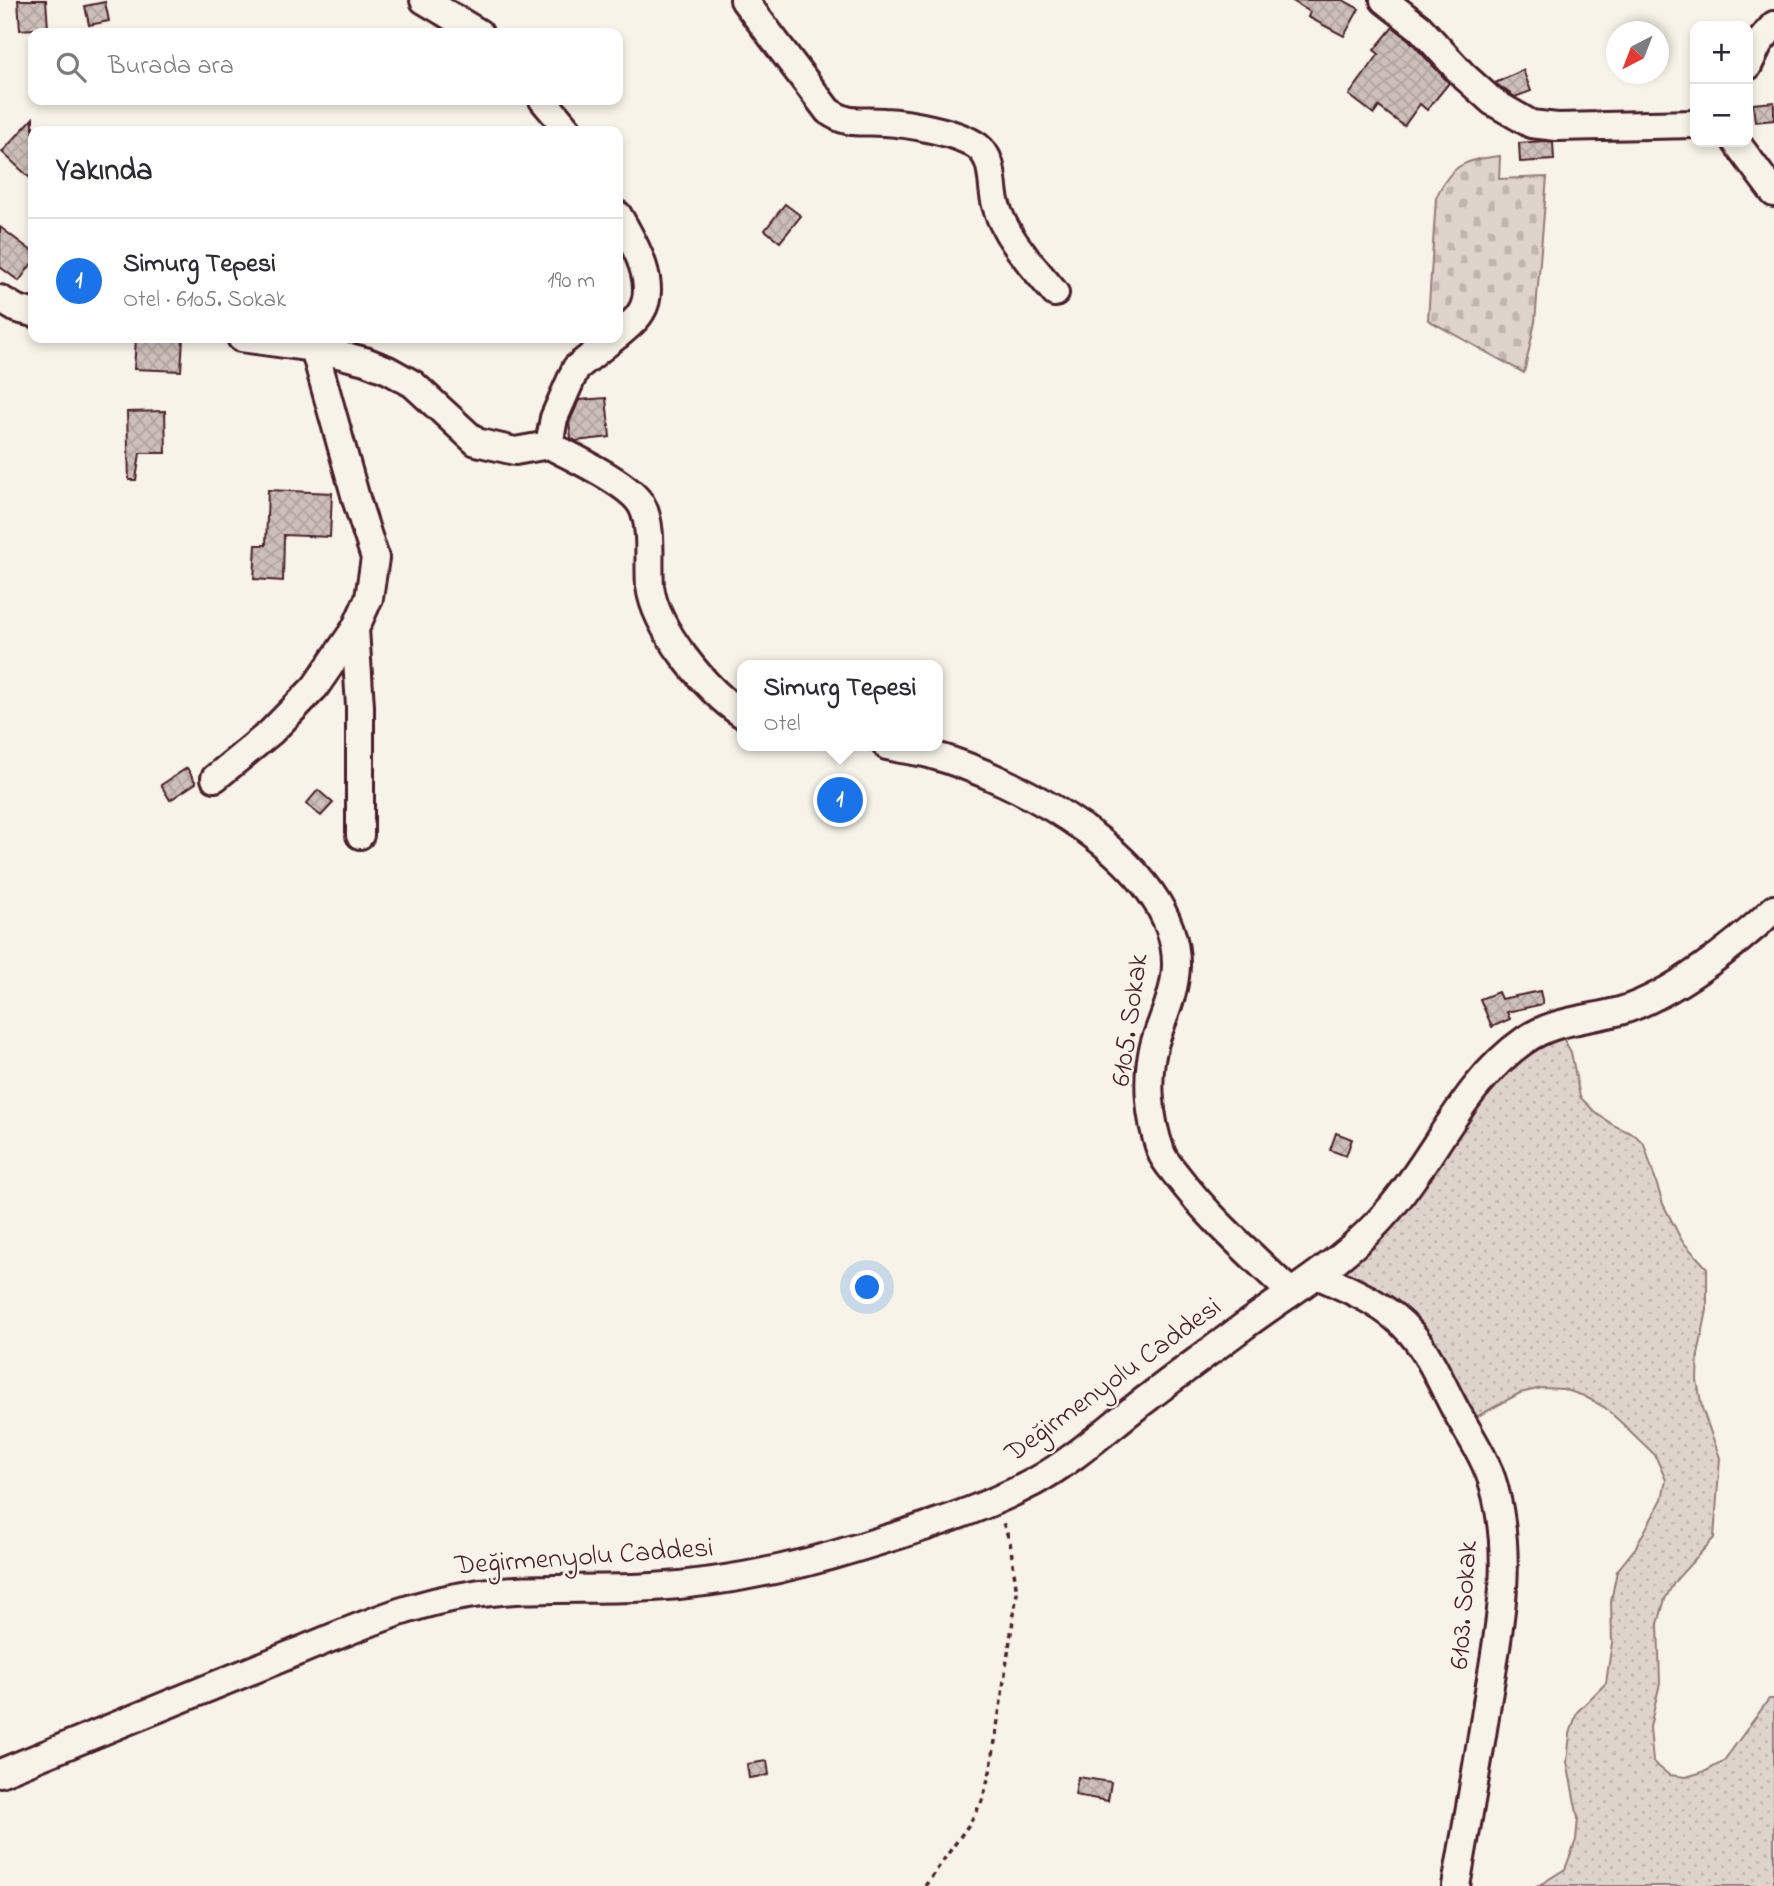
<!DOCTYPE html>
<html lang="tr">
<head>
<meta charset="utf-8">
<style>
	:root { --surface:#fff; --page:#f7f7f7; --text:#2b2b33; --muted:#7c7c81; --line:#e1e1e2; --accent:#1a73e8 }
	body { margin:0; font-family:"Indie Flower",sans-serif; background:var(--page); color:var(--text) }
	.controls { position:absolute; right:21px; top:21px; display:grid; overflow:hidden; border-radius:14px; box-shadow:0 4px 10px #0003 }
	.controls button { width:63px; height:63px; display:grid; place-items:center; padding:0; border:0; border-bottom:2px solid var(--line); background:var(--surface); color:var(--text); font:35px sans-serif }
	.compass { position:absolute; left:1606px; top:21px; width:63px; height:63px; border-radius:50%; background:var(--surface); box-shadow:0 4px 10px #0003; rotate:222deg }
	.you { position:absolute; left:868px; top:1288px; width:24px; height:24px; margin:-18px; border:5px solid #fff; border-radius:50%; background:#1a73e8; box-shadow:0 0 0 10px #1a73e833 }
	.badge { display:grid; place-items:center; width:46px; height:46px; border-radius:50%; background:var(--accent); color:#fff; font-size:23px; font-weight:700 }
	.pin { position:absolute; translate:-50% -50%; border:4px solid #fff; box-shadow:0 2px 7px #0006 }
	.popup { position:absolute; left:737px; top:660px; width:206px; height:91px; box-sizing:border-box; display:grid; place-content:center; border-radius:14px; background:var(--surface); filter:drop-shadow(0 2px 5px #0005); font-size:23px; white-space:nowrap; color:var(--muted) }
	.popup b { font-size:26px; color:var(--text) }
	.popup::after { content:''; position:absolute; left:50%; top:100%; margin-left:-14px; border:14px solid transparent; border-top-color:var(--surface) }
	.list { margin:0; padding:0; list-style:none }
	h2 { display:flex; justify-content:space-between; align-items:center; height:91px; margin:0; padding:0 28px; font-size:30px }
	h2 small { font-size:23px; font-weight:400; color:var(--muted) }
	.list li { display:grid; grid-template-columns:46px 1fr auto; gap:21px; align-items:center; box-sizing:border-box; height:126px; padding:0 28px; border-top:2px solid var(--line) }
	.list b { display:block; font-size:26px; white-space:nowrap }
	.list p { margin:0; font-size:23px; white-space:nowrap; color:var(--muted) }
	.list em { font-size:23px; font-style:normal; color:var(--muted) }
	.icon { flex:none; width:38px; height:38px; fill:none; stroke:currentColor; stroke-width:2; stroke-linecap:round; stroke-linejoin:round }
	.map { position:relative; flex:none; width:1774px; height:1886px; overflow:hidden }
	.search { position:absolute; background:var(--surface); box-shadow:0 4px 10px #0003; left:28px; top:28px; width:595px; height:77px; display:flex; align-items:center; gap:18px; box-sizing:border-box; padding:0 24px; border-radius:14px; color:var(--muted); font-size:26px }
	.panel { position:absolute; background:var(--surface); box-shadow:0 4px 10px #0003; left:28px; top:126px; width:595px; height:217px; border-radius:14px }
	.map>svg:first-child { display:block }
	.grass { fill:url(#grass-dots); stroke:#947a7c; stroke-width:2 }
	.cemetery { fill:url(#cemetery-stones); stroke:#947a7c; stroke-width:2 }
	.building { fill:url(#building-cross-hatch); stroke:#4a1f2b; stroke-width:2 }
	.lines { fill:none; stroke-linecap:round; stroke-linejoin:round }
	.minor-casing { stroke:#4a1f2b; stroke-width:32 }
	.path { stroke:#4a1f2b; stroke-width:3.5; stroke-dasharray:5 5; stroke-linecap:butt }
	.minor { stroke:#f7f3e8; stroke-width:26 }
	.labels { text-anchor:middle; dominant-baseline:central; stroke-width:5; stroke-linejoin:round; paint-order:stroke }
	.street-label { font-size:28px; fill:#4a1f2b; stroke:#f7f3e8 }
</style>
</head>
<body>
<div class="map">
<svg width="1774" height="1886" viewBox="0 0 1774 1886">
	<defs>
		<pattern id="grass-dots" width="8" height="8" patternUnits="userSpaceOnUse" patternTransform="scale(1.75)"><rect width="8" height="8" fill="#ded4cc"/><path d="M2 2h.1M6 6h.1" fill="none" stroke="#c0b6af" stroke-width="1.8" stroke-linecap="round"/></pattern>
		<pattern id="cemetery-stones" width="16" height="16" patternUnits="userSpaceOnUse" patternTransform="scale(1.75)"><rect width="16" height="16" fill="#ded4cc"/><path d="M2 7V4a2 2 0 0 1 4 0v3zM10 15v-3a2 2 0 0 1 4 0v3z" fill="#c0b6af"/></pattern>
		<pattern id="building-cross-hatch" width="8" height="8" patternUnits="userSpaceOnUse" patternTransform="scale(1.75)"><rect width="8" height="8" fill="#ccbfb9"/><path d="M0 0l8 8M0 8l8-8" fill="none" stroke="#b1a49f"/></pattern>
	</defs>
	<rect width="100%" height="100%" fill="#f7f3e8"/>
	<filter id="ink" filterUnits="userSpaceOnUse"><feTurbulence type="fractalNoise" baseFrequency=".0143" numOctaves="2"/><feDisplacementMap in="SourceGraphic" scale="14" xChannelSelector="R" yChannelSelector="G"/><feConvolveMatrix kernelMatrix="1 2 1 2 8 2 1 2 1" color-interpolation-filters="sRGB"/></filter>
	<g filter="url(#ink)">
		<path class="grass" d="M1563,1038L1571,1052L1580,1097L1596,1113L1613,1125L1635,1135L1644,1144L1663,1204L1682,1241L1707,1268V1310L1698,1355L1697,1380L1702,1408L1720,1458L1714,1538L1675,1581L1665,1599L1658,1624L1660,1683L1650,1727L1653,1762L1669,1775L1686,1777L1706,1771L1723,1762L1769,1699H1774V1886H1538L1565,1869L1576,1840L1578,1818L1567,1762L1570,1734L1577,1712L1606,1683L1612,1643L1611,1601L1617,1571L1636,1547L1662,1499L1666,1480L1655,1455L1625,1426L1604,1407L1584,1396L1563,1389L1542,1388L1520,1393L1471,1420L1340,1272L1504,1074C1522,1058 1540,1046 1563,1038Z"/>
		<path class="cemetery" d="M1500,156L1499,179L1547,177L1535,322L1524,373L1428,320L1436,198C1451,164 1465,160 1500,156Z"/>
		<g class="building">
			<polygon points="18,0 46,0 48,28 20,30"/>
			<polygon points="1291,0 1343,0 1359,9 1344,36 1308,17 1310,12"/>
			<polygon points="105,2 109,21 89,25 85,6"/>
			<polygon points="1393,27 1409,40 1449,83 1427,110 1420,104 1404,126 1379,107 1374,114 1349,95 1379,54 1374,50"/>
			<polygon points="1523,70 1531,91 1515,97 1495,83"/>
			<polygon points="1774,102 1774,120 1755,122 1753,104"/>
			<polygon points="33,118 33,181 2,152"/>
			<polygon points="1544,141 1553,142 1554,160 1520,162 1519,143"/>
			<polygon points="785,204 801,216 780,242 765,230"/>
			<polygon points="0,227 33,252 33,262 19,281 0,267"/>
			<polygon points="136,338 183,338 181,371 134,369"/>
			<polygon points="606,398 610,437 576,441 571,438 569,423 579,400"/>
			<polygon points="165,411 166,453 140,453 136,480 129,480 127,412"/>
			<polygon points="268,490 332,493 330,537 284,535 283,581 254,579 256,545 266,545"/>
			<polygon points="187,768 196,783 170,800 161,785"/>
			<polygon points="318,790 333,803 321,816 306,804"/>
			<polygon points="1540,991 1543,1004 1507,1012 1510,1019 1492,1027 1480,999 1498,992 1501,999"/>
			<polygon points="1336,1133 1352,1139 1346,1156 1330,1150"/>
			<polygon points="767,1761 769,1775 749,1778 747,1764"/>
			<polygon points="1078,1777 1111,1782 1108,1801 1075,1795"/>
		</g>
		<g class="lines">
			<defs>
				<g id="minor">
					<polyline points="424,0 479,33"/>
					<path d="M744,0L828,111C850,126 859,120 884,122C907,123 958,132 977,146C996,160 990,185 996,205C1005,238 1034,267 1055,293"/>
					<polyline points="1384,0 1420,28 1464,76 1493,102 1531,124 1557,127 1695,124"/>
					<polyline points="1748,66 1759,43 1774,25"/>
					<polyline points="543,100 569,131"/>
					<polyline points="1736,142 1774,193"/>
					<path d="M618,215C632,240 659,283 641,312C636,321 626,328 618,335"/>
					<polyline points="0,299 17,309 33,313"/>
					<path d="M241,338L314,348L365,361L388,370L413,384L476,442L515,451L549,445C572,457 631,484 642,506C653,526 648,563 650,586C655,629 707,691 742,714"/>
					<polyline points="314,348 357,502 375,558 369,598 355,629 360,706 360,835"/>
					<polyline points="549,445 554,418 576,368 614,338"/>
					<path d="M887,746C901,749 915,751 929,754C1016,778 1178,862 1176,966C1175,994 1163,1017 1155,1042C1145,1076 1149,1119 1161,1152C1164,1161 1173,1170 1179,1178C1211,1220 1252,1255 1290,1292"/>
					<polyline points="215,778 271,732 315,687 355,629"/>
					<path d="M1317,1275C1351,1290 1387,1305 1411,1333C1429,1354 1441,1382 1454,1407C1468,1433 1486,1458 1494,1487C1514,1561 1499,1629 1487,1703C1478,1764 1467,1825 1456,1886"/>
					<path d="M0,1773L331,1638C376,1620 420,1602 468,1595C529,1585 592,1591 653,1587C724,1583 793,1568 860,1547C919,1529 979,1511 1034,1482C1076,1459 1111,1425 1149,1397C1180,1373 1212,1350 1244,1326C1293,1290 1348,1258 1388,1211C1436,1156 1463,1083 1525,1040C1554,1020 1587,1020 1620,1011C1671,996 1736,945 1774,909"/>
				</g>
			</defs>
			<use href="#minor" class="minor-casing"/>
			<polyline class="path" points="925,1886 970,1823 982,1801 991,1768 1017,1593 1010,1542 1002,1520"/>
			<use href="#minor" class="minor"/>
		</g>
	</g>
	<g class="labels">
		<g class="street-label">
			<text transform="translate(1131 1020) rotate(-82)">6105. Sokak</text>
			<text transform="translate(1114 1381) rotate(-36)">Değirmenyolu Caddesi</text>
			<text transform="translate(584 1558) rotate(-4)">Değirmenyolu Caddesi</text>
			<text transform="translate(1465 1605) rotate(-86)">6103. Sokak</text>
		</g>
	</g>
</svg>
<div class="controls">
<button>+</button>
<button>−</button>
</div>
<svg class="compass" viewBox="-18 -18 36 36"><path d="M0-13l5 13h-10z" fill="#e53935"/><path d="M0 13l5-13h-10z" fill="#7c7c81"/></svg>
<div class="you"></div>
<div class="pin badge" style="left:840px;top:800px">1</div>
<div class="popup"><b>Simurg Tepesi</b>Otel</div>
<div class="search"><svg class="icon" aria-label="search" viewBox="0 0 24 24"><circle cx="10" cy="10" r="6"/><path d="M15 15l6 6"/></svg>Burada ara</div>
<section class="panel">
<h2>Yakında<small></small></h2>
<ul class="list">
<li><span class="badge">1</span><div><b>Simurg Tepesi</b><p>Otel · 6105. Sokak</p></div><em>190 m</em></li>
</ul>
</section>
</div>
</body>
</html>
